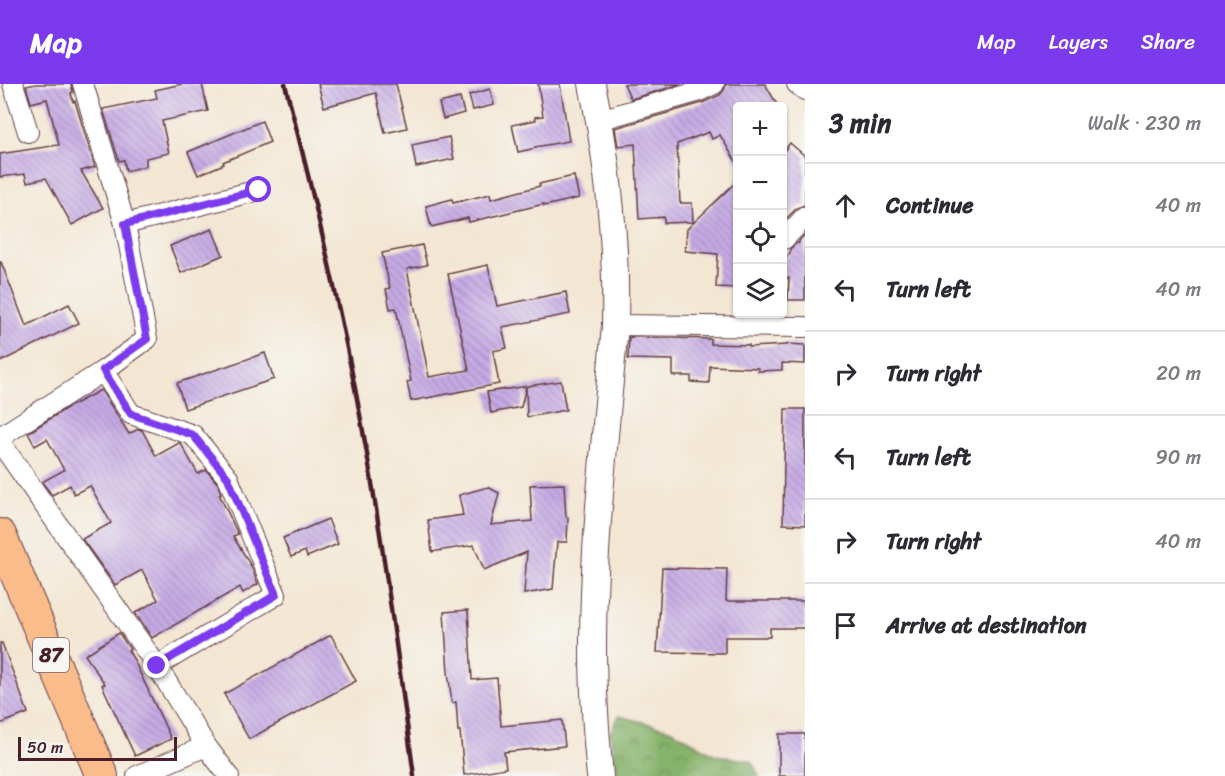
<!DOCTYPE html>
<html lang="en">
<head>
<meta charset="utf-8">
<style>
	:root { --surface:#fff; --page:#f2f2f3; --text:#2b2b33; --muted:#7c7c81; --line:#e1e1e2; --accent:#7c3aed }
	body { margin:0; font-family:Sriracha,sans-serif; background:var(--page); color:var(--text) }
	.controls { position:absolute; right:18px; top:18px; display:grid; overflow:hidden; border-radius:6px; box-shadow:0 2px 4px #0004 }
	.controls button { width:54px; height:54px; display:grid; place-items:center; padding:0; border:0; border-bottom:2px solid var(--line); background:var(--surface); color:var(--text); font:30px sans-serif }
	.scale { position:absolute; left:18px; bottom:15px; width:159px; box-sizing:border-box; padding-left:6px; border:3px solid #4a1f2b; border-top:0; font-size:16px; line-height:21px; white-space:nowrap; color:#4a1f2b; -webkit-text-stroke:4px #f6f6f2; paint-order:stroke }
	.stop { position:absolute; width:18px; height:18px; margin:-14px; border:4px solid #7c3aed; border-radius:50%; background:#fff }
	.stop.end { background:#7c3aed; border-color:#fff; box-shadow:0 2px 6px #0008 }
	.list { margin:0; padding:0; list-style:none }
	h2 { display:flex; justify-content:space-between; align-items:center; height:78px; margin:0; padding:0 24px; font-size:26px }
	h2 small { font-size:20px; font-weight:400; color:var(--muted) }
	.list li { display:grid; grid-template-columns:39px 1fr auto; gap:18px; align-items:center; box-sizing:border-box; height:84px; padding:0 24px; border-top:2px solid var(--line) }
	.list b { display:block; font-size:22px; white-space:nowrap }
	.list em { font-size:20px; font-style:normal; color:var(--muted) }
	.icon { flex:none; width:33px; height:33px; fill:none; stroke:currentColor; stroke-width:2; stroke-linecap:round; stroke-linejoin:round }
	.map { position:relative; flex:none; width:805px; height:692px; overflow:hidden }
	header { display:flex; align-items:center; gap:36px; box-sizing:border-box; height:84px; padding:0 30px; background:var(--accent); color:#fff }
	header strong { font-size:28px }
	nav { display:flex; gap:33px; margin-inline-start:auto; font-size:21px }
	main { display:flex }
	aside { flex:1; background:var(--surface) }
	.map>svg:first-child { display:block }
	.forest { fill:url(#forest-crowns); stroke:#68694c; stroke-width:1.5 }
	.building { fill:url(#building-back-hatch) }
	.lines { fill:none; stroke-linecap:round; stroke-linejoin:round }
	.minor-casing { stroke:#633d44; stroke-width:22 }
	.tertiary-casing { stroke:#633d44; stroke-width:28 }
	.primary-casing { stroke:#633d44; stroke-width:34 }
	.minor { stroke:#fff; stroke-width:20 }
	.tertiary { stroke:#fff; stroke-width:26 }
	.primary { stroke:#fabc8b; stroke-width:32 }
	.rail { stroke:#4a1f2b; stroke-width:4.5 }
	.route { stroke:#7c3aed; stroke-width:8 }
	.labels { text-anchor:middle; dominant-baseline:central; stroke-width:6; stroke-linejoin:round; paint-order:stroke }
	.shield { fill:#f6f6f2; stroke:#7e6067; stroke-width:1.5 }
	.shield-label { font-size:20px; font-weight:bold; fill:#4a1f2b }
</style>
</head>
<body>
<header>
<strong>Map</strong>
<nav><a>Map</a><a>Layers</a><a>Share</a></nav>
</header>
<main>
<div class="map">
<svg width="805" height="692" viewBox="0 0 805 692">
	<defs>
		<pattern id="forest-crowns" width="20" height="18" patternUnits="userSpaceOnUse" patternTransform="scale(1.5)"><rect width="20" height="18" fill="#86b36c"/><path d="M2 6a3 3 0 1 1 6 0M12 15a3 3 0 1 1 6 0" fill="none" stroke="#709159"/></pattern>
		<pattern id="building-back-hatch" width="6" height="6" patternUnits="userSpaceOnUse" patternTransform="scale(1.5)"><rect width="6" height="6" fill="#c6abe5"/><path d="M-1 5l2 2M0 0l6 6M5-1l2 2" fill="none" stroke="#a38bba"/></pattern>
	</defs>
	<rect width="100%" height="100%" fill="#f6f6f2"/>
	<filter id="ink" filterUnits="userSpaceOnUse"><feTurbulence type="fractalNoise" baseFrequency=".0167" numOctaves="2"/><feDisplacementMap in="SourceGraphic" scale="12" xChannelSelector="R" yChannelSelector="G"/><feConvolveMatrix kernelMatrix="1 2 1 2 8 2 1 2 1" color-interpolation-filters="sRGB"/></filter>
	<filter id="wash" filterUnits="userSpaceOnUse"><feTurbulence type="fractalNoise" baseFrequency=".008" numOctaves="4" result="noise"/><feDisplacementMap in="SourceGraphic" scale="24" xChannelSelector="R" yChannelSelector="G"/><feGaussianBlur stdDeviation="1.35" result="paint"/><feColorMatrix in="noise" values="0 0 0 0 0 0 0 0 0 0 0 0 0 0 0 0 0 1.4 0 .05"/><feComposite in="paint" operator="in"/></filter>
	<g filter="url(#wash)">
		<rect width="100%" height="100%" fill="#f3e6d2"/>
		<polygon class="forest" points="619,632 672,646 715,671 751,677 759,692 618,692 610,649"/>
		<g id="blocks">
			<g class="building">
				<polygon points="36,0 71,0 73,8 71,9 73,18 75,17 95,83 81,87 103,124 72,141 46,94 27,98 25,90 0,93 0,70 59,61 47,15 31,19 26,2"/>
				<polygon points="182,0 202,0 208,27 162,37 169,69 146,74 146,82 126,87 124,76 119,77 103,25 157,14 155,6"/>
				<polygon points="318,0 396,0 407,44 385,49 376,9 324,23"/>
				<polygon points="538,0 560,0 569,57 535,63 536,64 518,68 512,41 536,36 535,33 543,32"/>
				<polygon points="624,0 681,0 631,15"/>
				<polygon points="726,0 765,0 778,22 738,22 738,81 720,51 712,55 709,48 677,60 680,119 692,119 693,138 664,139 664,133 639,135 635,60 618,62 615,44 702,19 720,11 724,6"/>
				<polygon points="490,5 494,21 473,26 469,11"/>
				<polygon points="460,14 464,29 443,35 439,19"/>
				<polygon points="262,37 270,58 223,78 224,80 198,91 188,68"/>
				<polygon points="449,53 454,75 416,83 412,61"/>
				<polygon points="790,59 805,72 805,121 797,124 783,138 783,68"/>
				<polygon points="574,92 579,114 544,122 544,120 469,138 468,134 431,143 426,122 452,115 453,119 490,110 491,115 540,102 539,100"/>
				<polygon points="738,96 738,204 716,203 718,170 685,167 687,145"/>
				<polygon points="212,145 223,171 181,189 170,162"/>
				<polygon points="805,150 805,216 788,216 789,194 783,194 783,178 790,169 790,165 797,159 799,159 799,157"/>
				<polygon points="422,161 427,181 407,185 429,293 469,286 448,190 488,181 497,222 566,208 570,230 502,243 507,264 493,267 499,300 411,317 407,298 411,297 396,224 390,225 386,205 390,204 382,169"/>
				<polygon points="0,178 1,178 26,242 69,220 79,239 0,278"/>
				<polygon points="629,253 711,255 711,260 749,261 749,263 787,261 787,260 805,261 805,280 782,279 782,286 758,287 758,284 710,282 709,299 691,298 691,292 673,292 673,276 628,275"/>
				<polygon points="265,269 274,295 185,325 177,299"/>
				<polygon points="561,297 566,326 527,333 526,303 521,323 491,329 487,308"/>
				<polygon points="101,306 129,350 138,345 142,346 156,372 179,359 181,360 198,390 206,386 218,400 221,410 219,410 238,450 233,452 251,482 258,500 243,509 240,503 152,554 135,529 158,516 142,486 115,501 82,455 111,439 90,402 74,410 70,401 52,411 42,398 64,386 47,355 35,362 28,349 65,325"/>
				<polygon points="785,325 805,325 805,441 783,440"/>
				<polygon points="564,400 566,433 568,433 567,458 557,458 553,505 524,510 527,468 484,486 474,461 432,468 428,436 463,431 459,411 488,403 499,409 491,441 532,437 530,401"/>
				<polygon points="328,435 338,460 307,473 305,467 291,473 283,454"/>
				<polygon points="662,484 727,485 726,517 805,517 805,544 770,544 770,553 725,553 725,569 657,568"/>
				<polygon points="468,526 472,596 497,594 501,642 562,636 565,662 504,668 506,684 464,691 460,647 458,647 456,618 452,619 448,588 444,528"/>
				<polygon points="119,549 130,565 128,566 134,576 171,655 135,672 102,601 105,600 85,571"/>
				<polygon points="331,551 356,597 249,655 224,610"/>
				<polygon points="0,559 2,559 28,629 0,640"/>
				<rect x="779" y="650" width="26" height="42"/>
			</g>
		</g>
	</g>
	<g filter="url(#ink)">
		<use href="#blocks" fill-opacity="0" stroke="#633d44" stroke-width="1.5"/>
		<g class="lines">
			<defs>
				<g id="minor">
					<polyline points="13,0 28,48"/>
					<polyline points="797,0 805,6"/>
					<polyline points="599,36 697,8 714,0"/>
					<polyline points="125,140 259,106"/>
					<polyline points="784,155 805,133"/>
					<polyline points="615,241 805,243"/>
					<polyline points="103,287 131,330 193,351 228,394 276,511 157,582"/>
					<polyline points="0,353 103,287 147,255 125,140 83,0"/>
					<polyline points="0,358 157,582 206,662 229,692"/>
					<polyline points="137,692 206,662"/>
				</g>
				<path id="tertiary" d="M592,0C608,78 617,162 615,241C606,348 593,456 593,564C593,607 596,650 600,692"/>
				<polyline id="primary" points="0,451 102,692"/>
			</defs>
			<use href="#minor" class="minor-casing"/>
			<use href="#tertiary" class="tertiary-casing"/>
			<use href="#primary" class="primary-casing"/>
			<use href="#minor" class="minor"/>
			<use href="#tertiary" class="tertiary"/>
			<use href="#primary" class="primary"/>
			<path class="rail" d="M285,0C322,142 355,286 377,431C391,518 402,605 414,692"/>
		</g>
	</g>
	<g class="lines" filter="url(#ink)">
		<polyline class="route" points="157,582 276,511 228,394 193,351 131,330 103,286 147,255 125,140 259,106"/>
	</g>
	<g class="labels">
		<rect class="shield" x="33" y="554" width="36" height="34" rx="4.5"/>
		<g class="shield-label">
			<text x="51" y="571">87</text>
		</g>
	</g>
</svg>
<div class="controls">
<button>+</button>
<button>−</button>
<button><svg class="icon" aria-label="locate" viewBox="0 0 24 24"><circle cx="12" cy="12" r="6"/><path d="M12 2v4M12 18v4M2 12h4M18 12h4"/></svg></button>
<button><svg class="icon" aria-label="layers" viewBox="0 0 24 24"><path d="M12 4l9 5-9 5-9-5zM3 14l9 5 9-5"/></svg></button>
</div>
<div class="scale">50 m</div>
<div class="stop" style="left:259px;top:106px"></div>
<div class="stop end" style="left:157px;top:582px"></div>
</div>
<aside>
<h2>3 min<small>Walk · 230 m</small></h2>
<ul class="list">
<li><svg class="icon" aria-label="ahead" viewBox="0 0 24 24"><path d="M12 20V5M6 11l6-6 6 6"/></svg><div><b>Continue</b></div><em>40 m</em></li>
<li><svg class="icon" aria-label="left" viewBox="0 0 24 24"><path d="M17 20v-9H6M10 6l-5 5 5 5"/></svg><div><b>Turn left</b></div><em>40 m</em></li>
<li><svg class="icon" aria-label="right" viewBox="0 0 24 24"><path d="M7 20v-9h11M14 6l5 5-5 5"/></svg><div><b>Turn right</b></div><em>20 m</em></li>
<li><svg class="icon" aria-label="left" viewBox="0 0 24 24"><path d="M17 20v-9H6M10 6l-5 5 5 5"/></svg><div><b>Turn left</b></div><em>90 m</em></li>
<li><svg class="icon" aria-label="right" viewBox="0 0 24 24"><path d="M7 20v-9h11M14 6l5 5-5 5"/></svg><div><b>Turn right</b></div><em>40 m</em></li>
<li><svg class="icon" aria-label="arrive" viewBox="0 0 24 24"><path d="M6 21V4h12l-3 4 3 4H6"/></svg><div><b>Arrive at destination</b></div></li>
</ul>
</aside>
</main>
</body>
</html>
